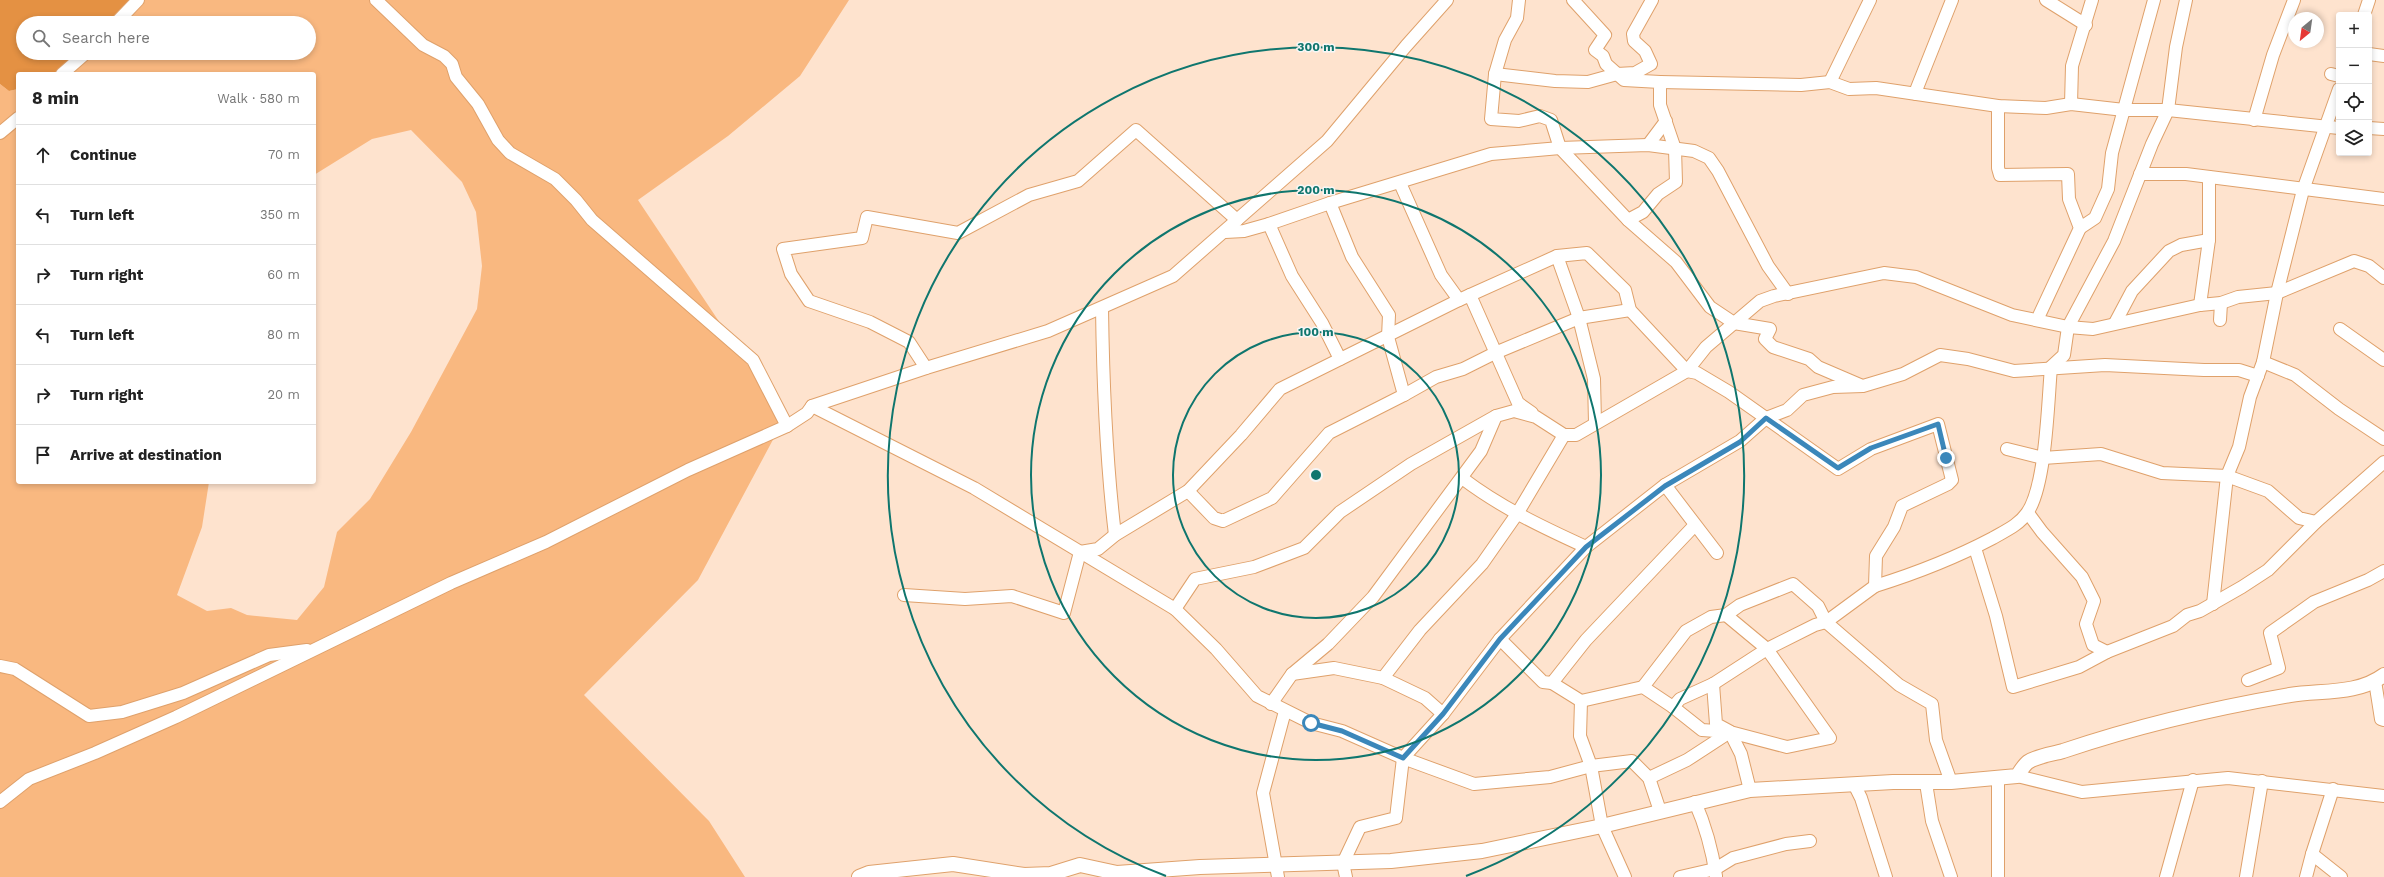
<!DOCTYPE html>
<html lang="en">
<head>
<meta charset="utf-8">
<style>
	:root { --surface:#fff; --page:#f2f2f2; --text:#222; --muted:#767676; --line:#e0e0e0 }
	body { margin:0; font-family:"Work Sans",sans-serif; background:var(--page); color:var(--text) }
	.controls { position:absolute; right:12px; top:12px; display:grid; overflow:hidden; border-radius:4px; box-shadow:0 2px 6px #0003 }
	.controls button { width:36px; height:36px; display:grid; place-items:center; padding:0; border:0; border-bottom:1px solid var(--line); background:var(--surface); color:var(--text); font:20px sans-serif }
	.compass { position:absolute; left:2288px; top:12px; width:36px; height:36px; border-radius:50%; background:var(--surface); box-shadow:0 2px 6px #0003; rotate:209deg }
	.stop { position:absolute; width:12px; height:12px; margin:-9px; border:3px solid #3b87ba; border-radius:50%; background:#fff }
	.stop.end { background:#3b87ba; border-color:#fff; box-shadow:0 1px 4px #0008 }
	.list { margin:0; padding:0; list-style:none }
	h2 { display:flex; justify-content:space-between; align-items:center; height:52px; margin:0; padding:0 16px; font-size:17px }
	h2 small { font-size:13px; font-weight:400; color:var(--muted) }
	.list li { display:grid; grid-template-columns:26px 1fr auto; gap:12px; align-items:center; box-sizing:border-box; height:60px; padding:0 16px; border-top:1px solid var(--line) }
	.list b { display:block; font-size:15px; white-space:nowrap }
	.list em { font-size:13px; font-style:normal; color:var(--muted) }
	.icon { flex:none; width:22px; height:22px; fill:none; stroke:currentColor; stroke-width:2; stroke-linecap:round; stroke-linejoin:round }
	.map { position:relative; flex:none; width:2384px; height:877px; overflow:hidden }
	.search { position:absolute; background:var(--surface); box-shadow:0 2px 6px #0003; left:16px; top:16px; width:300px; height:44px; display:flex; align-items:center; gap:10px; box-sizing:border-box; padding:0 14px; border-radius:22px; color:var(--muted); font-size:15px }
	.panel { position:absolute; background:var(--surface); box-shadow:0 2px 6px #0003; left:16px; top:72px; width:300px; height:412px; border-radius:4px }
	.map>svg:first-child { display:block }
	.green { fill:#f9b880 }
	.forest { fill:#e49143 }
	.lines { fill:none; stroke-linecap:round; stroke-linejoin:round }
	.minor-casing { stroke:#dfa16b; stroke-width:14 }
	.tertiary-casing { stroke:#dfa16b; stroke-width:16 }
	.minor { stroke:#fff; stroke-width:12 }
	.tertiary { stroke:#fff; stroke-width:14 }
	.route { stroke:#3b87ba; stroke-width:5 }
	.ring { fill:none; stroke:#0f766e; stroke-width:2 }
	.centre { fill:#0f766e; stroke:#f6f6f6; stroke-width:2 }
	.ring-label { font-size:12px; text-anchor:middle; font-weight:bold; fill:#0f766e; stroke:#f6f6f6; stroke-width:3; stroke-linejoin:round; paint-order:stroke }
</style>
</head>
<body>
<div class="map">
<svg width="2384" height="877" viewBox="0 0 2384 877">
	<rect width="100%" height="100%" fill="#fee3ce"/>
	<polygon class="green" points="133,0 849,0 800,76 728,136 638,200 784,419 698,580 584,695 709,821 745,877 0,877 0,84 9,91 18,89 18,482 209,482 202,527 177,595 207,611 231,608 247,615 297,620 324,587 337,532 370,499 411,432 477,309 482,266 476,212 462,182 411,130 372,139 314,175 314,74 56,74 77,53 309,53 309,23 108,23"/>
	<polygon class="forest" points="0,0 133,0 108,23 23,23 23,53 77,53 56,74 18,74 18,89 9,91 0,84"/>
	<g class="lines">
		<defs>
			<g id="minor">
				<polyline points="376,0 423,45 444,56 452,64 456,77 478,104 498,140 510,153 555,179 576,200 592,220 753,360 787,426"/>
				<polyline points="1519,0 1517,18 1505,40 1495,74 1491,119 1519,121 1540,116 1551,120 1560,148 1628,220 1676,262 1710,307 1734,323 1770,329 1765,339 1773,347 1809,359 1818,367 1860,385"/>
				<polyline points="1573,0 1605,35 1595,50 1603,56 1606,64 1624,80 1660,82 1660,105 1675,149 1676,182 1658,194 1643,212 1628,220"/>
				<polyline points="2046,0 2086,25"/>
				<polyline points="2364,15 2369,0"/>
				<polyline points="116,23 138,0"/>
				<polyline points="2369,54 2384,56"/>
				<polyline points="62,74 86,53"/>
				<polyline points="1495,74 1555,81 1588,82 1617,74 1635,73 1651,64 1645,51 1634,41 1633,34 1652,0"/>
				<polyline points="2331,74 2339,76"/>
				<polyline points="1660,82 1801,85 1830,82 1849,89 1876,88 1998,106 2046,108 2071,104 2124,110 2168,110 2339,128"/>
				<polyline points="1830,82 1870,0"/>
				<polyline points="1916,94 1917,88 1952,0"/>
				<polyline points="2071,104 2072,66 2092,0"/>
				<polyline points="1998,106 1998,168 2000,175 2068,174 2069,199 2080,228 2037,320"/>
				<polyline points="2254,120 2273,55 2294,0"/>
				<polyline points="2369,128 2384,129"/>
				<polyline points="0,133 18,118"/>
				<polyline points="1648,145 1666,121"/>
				<polyline points="2140,174 2186,174 2384,199"/>
				<polyline points="1400,183 1441,275 1459,300 1557,256 1579,318 1594,379 1595,423"/>
				<polyline points="1269,224 1292,276 1322,323 1340,359"/>
				<polyline points="2080,228 2095,218 2108,189 2112,153 2154,0"/>
				<polyline points="1225,232 1244,231 1269,224 1330,203 1491,154 1560,148 1648,145 1694,151 1709,158 1718,171 1768,266 1788,294"/>
				<polyline points="1470,295 1518,403 1532,413"/>
				<polyline points="2200,305 2209,240 2209,177"/>
				<path d="M1102,308C1103,384 1106,459 1115,535"/>
				<polyline points="2220,320 2221,303"/>
				<polyline points="2115,323 2132,291 2169,251 2181,245 2209,240"/>
				<polyline points="2340,329 2384,360"/>
				<polyline points="2263,362 2295,375 2339,409 2384,439"/>
				<polyline points="926,368 909,342 870,322 809,301 791,274 783,249 862,238 867,217 958,233 1029,195 1078,181 1136,130 1237,220"/>
				<polyline points="1404,395 1436,377 1463,369 1495,353 1579,318 1630,310"/>
				<polyline points="812,406 974,488 1175,609 1195,579 1254,567 1304,548 1340,512 1411,464 1496,416"/>
				<polyline points="2007,449 2043,458 2101,454 2162,473 2227,476 2268,491 2299,518 2316,522"/>
				<path d="M1462,478C1500,507 1542,527 1586,547"/>
				<polyline points="1665,485 1717,553"/>
				<polyline points="1188,491 1214,518 1223,521 1272,498 1329,433 1404,395 1388,337 1389,315 1352,257 1330,203"/>
				<polyline points="2028,513 2042,532 2082,577 2094,601 2086,624 2093,645 2107,652"/>
				<polyline points="1975,548 1996,616 2013,687 2079,667 2107,652 2173,626 2187,615 2200,611 2242,587 2268,570 2316,522 2384,462"/>
				<path d="M1875,586C1917,573 1955,558 1993,538C2005,531 2019,525 2027,513C2046,487 2048,401 2051,367L2064,355L2068,327L2114,241L2152,144L2168,110L2176,47L2186,0"/>
				<polyline points="904,595 965,599 1012,596 1064,613 1080,552 1098,549 1115,535 1188,491 1241,435 1280,389 1459,300"/>
				<polyline points="2213,604 2227,476 2239,447 2250,397 2263,362 2277,293 2303,190 2339,89"/>
				<polyline points="1175,609 1216,649 1257,696 1311,723 1342,731 1403,758 1474,784 1550,777 1591,766 1632,761 1649,778 1660,811"/>
				<polyline points="1500,639 1543,682 1552,683 1586,640 1694,526"/>
				<polyline points="0,666 15,669 89,716 122,712 183,693 269,655 307,650"/>
				<polyline points="1292,674 1334,668 1383,678"/>
				<polyline points="2248,680 2279,668 2270,633 2314,602 2368,580 2384,571"/>
				<polyline points="2375,681 2381,719 2384,720"/>
				<polyline points="1552,683 1581,701 1643,687 1673,707 1680,699 1713,684 1767,649 1815,625 1826,622 1875,586 1876,556 1894,527 1902,506 1948,484 1952,480 1938,424 1871,449 1838,469 1729,392 1697,373 1687,371 1630,310 1625,290 1587,253 1557,256"/>
				<polyline points="1713,684 1716,724 1729,731"/>
				<polyline points="1643,687 1686,631 1711,617 1726,615 1740,605 1793,584 1818,606 1826,622 1899,685 1932,704 1936,740 1951,782"/>
				<polyline points="1581,701 1580,736 1591,766 1602,826 1625,877"/>
				<polyline points="1271,704 1292,674 1328,644 1373,597 1481,451 1496,416 1514,411 1536,417 1564,435"/>
				<polyline points="1673,707 1702,730 1730,732 1741,754 1750,790"/>
				<polyline points="1443,714 1425,698 1383,678 1420,630 1482,564 1517,514 1564,435 1576,435 1687,371 1706,347 1760,301 1774,296 1884,273 1916,277 2012,315 2068,327 2093,329 2200,305 2221,303 2238,297 2277,293 2354,261 2369,266 2384,278"/>
				<polyline points="2017,776 2082,792 2228,778 2384,796"/>
				<polyline points="1649,778 1687,760 1730,732 1787,747 1830,738 1767,649 1726,615"/>
				<polyline points="1998,778 1998,877"/>
				<polyline points="1926,783 1932,821 1951,877"/>
				<polyline points="1854,784 1861,798 1886,877"/>
				<polyline points="0,802 29,779 95,753 176,717 451,583 546,542 688,470 787,426 807,413 812,406 926,368 1048,331 1173,276 1327,141 1406,46 1447,0"/>
				<path d="M1695,802C1706,827 1712,849 1716,876"/>
				<polyline points="2312,854 2341,877"/>
				<polyline points="1278,877 1263,793 1285,711"/>
				<polyline points="1346,877 1343,863 1360,827 1396,818 1403,758 1443,714 1500,639 1586,547 1665,485 1740,441 1766,418 1787,410 1803,395 1833,387 1863,386 1903,374 1940,355 1968,359 2014,371 2105,365 2204,370 2239,370 2258,376"/>
				<polyline points="1680,877 1715,869 1733,858 1786,844 1810,841"/>
				<polyline points="2166,877 2193,780"/>
				<polyline points="2246,877 2262,781"/>
				<polyline points="2306,877 2312,854 2333,789"/>
			</g>
			<path id="tertiary" d="M859,877L869,873L953,864L1024,875L1051,874L1080,865L1117,873L1200,867L1391,861L1482,851L1602,826L1750,790L1893,782H1951L2017,776C2020,772 2024,765 2028,762C2037,756 2053,754 2063,751C2137,726 2214,708 2290,695C2322,690 2357,695 2384,675"/>
		</defs>
		<use href="#minor" class="minor-casing"/>
		<use href="#tertiary" class="tertiary-casing"/>
		<use href="#minor" class="minor"/>
		<use href="#tertiary" class="tertiary"/>
	</g>
	<g class="lines">
		<polyline class="route" points="1311,723 1342,731 1403,758 1443,714 1500,639 1586,547 1665,486 1740,442 1766,418 1838,468 1871,448 1938,424 1946,458"/>
	</g>
	<g class="ring">
		<circle cx="1316" cy="475" r="143"/>
		<circle cx="1316" cy="475" r="285"/>
		<path d="M1166 876A428 428 0 1 1 1466 876"/>
	</g>
	<circle cx="1316" cy="475" r="6" class="centre"/>
	<g class="ring-label">
		<text x="1316" y="51">300 m</text>
		<text x="1316" y="194">200 m</text>
		<text x="1316" y="336">100 m</text>
	</g>
</svg>
<div class="controls">
<button>+</button>
<button>−</button>
<button><svg class="icon" aria-label="locate" viewBox="0 0 24 24"><circle cx="12" cy="12" r="6"/><path d="M12 2v4M12 18v4M2 12h4M18 12h4"/></svg></button>
<button><svg class="icon" aria-label="layers" viewBox="0 0 24 24"><path d="M12 4l9 5-9 5-9-5zM3 14l9 5 9-5"/></svg></button>
</div>
<svg class="compass" viewBox="-18 -18 36 36"><path d="M0-13l5 13h-10z" fill="#e53935"/><path d="M0 13l5-13h-10z" fill="#767676"/></svg>
<div class="stop" style="left:1311px;top:723px"></div>
<div class="stop end" style="left:1946px;top:458px"></div>
<div class="search"><svg class="icon" aria-label="search" viewBox="0 0 24 24"><circle cx="10" cy="10" r="6"/><path d="M15 15l6 6"/></svg>Search here</div>
<section class="panel">
<h2>8 min<small>Walk · 580 m</small></h2>
<ul class="list">
<li><svg class="icon" aria-label="ahead" viewBox="0 0 24 24"><path d="M12 20V5M6 11l6-6 6 6"/></svg><div><b>Continue</b></div><em>70 m</em></li>
<li><svg class="icon" aria-label="left" viewBox="0 0 24 24"><path d="M17 20v-9H6M10 6l-5 5 5 5"/></svg><div><b>Turn left</b></div><em>350 m</em></li>
<li><svg class="icon" aria-label="right" viewBox="0 0 24 24"><path d="M7 20v-9h11M14 6l5 5-5 5"/></svg><div><b>Turn right</b></div><em>60 m</em></li>
<li><svg class="icon" aria-label="left" viewBox="0 0 24 24"><path d="M17 20v-9H6M10 6l-5 5 5 5"/></svg><div><b>Turn left</b></div><em>80 m</em></li>
<li><svg class="icon" aria-label="right" viewBox="0 0 24 24"><path d="M7 20v-9h11M14 6l5 5-5 5"/></svg><div><b>Turn right</b></div><em>20 m</em></li>
<li><svg class="icon" aria-label="arrive" viewBox="0 0 24 24"><path d="M6 21V4h12l-3 4 3 4H6"/></svg><div><b>Arrive at destination</b></div></li>
</ul>
</section>
</div>
</body>
</html>
